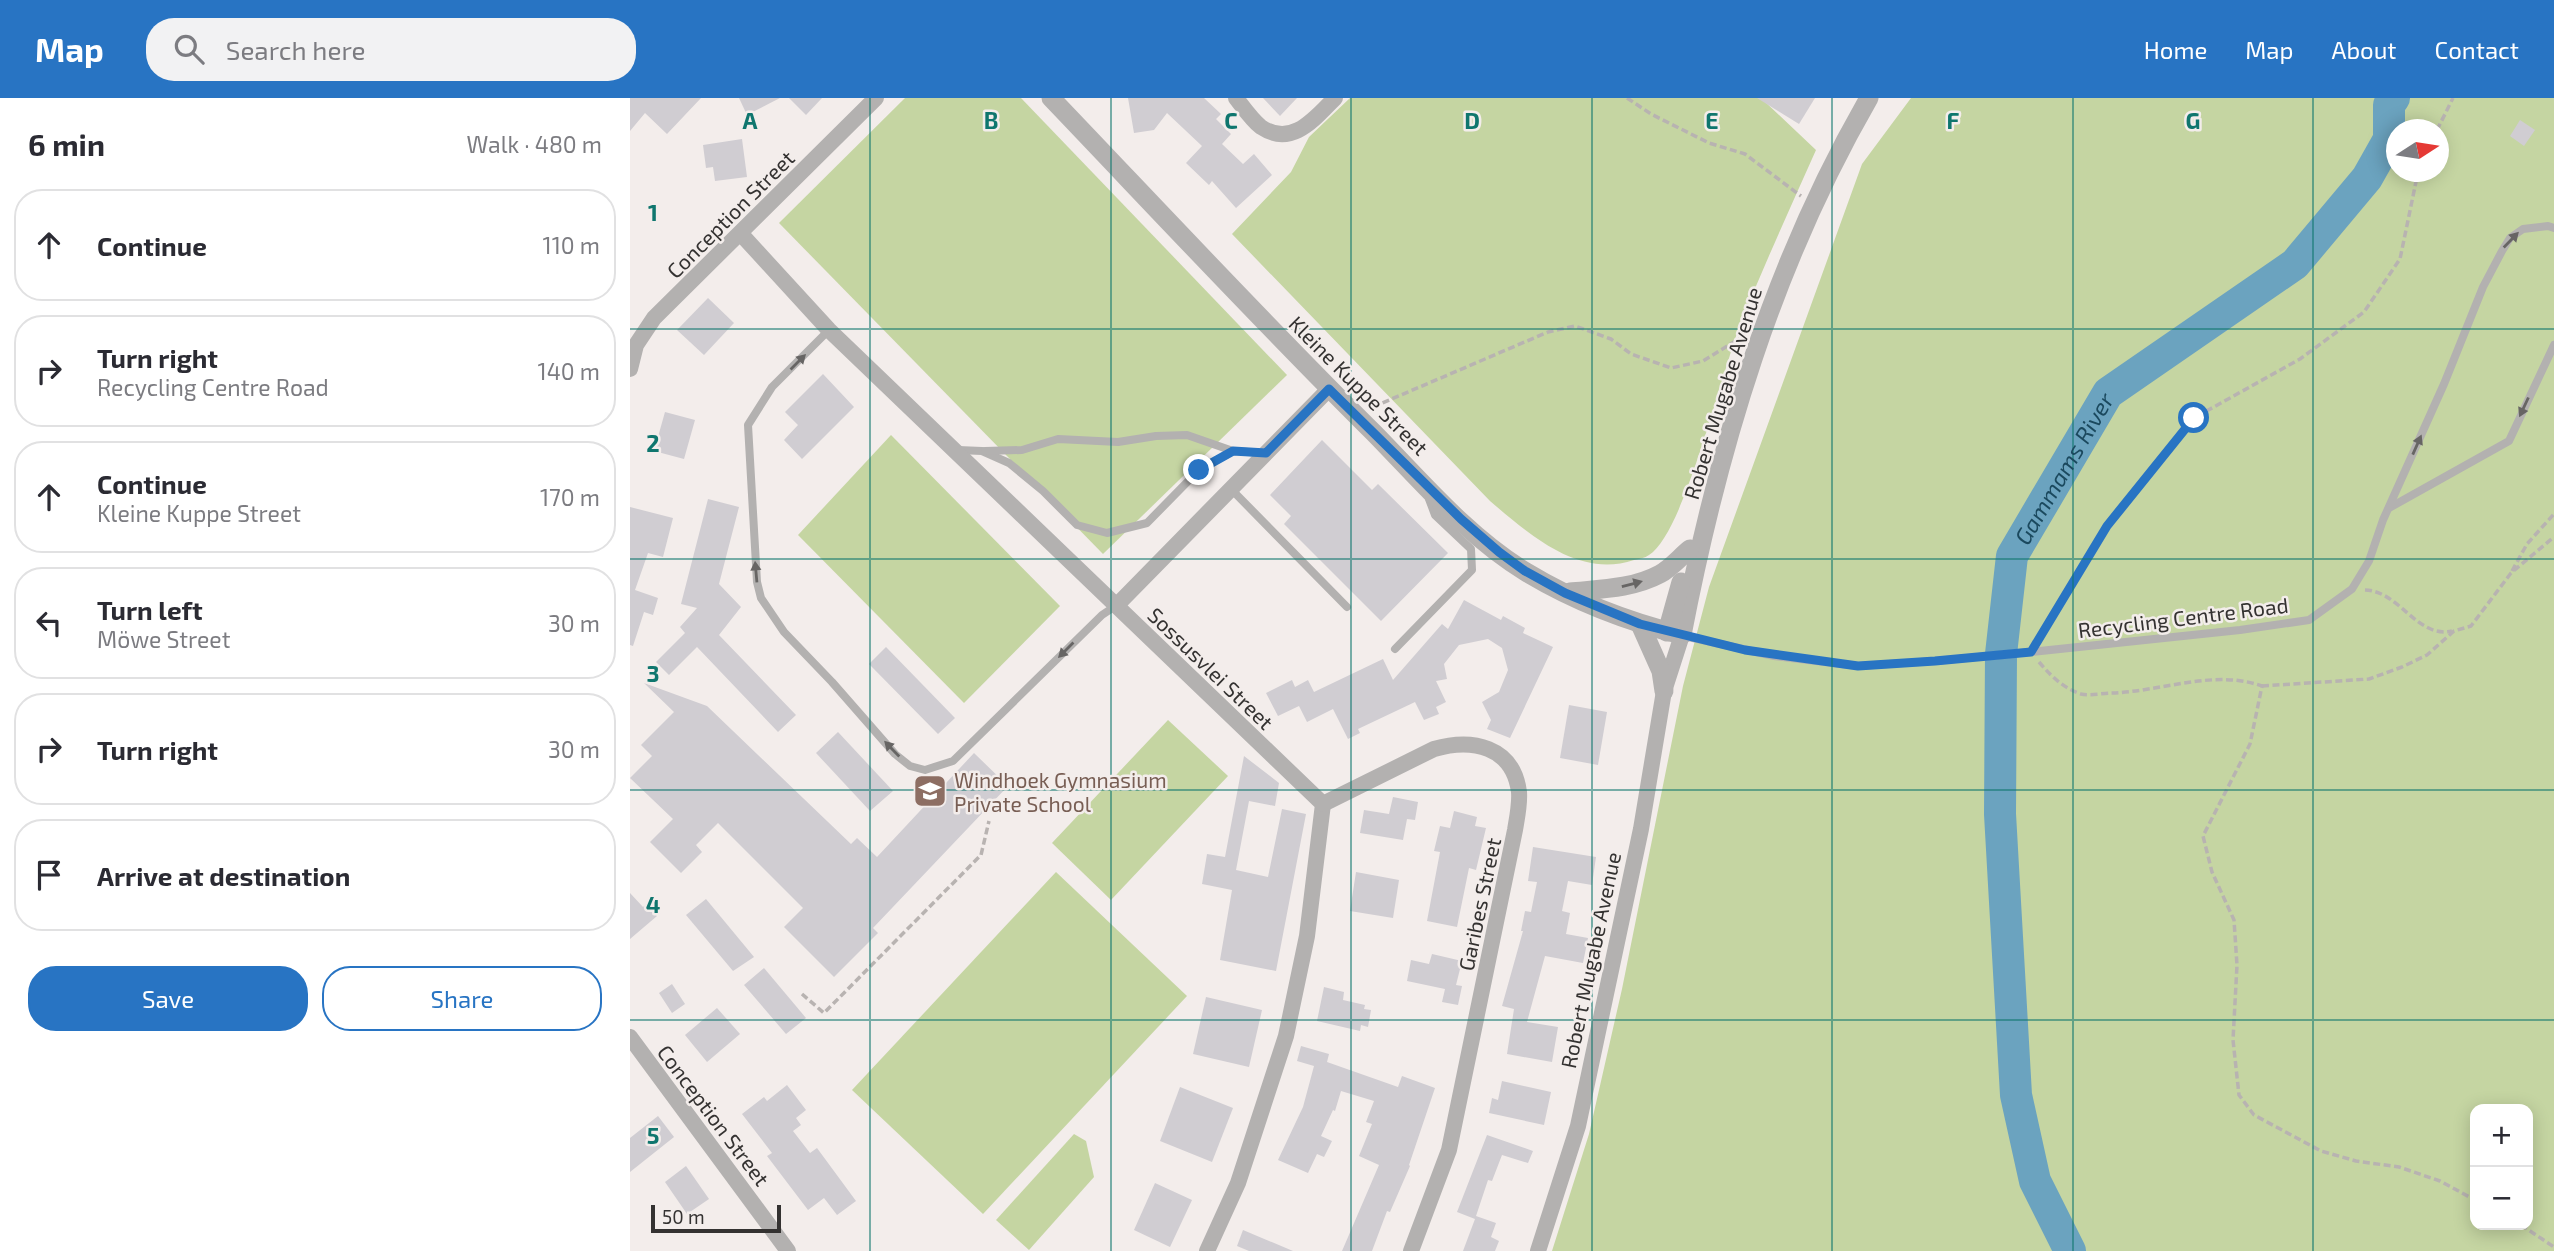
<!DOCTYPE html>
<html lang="en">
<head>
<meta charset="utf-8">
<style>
	:root { --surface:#fff; --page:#f2f2f3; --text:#2b2b33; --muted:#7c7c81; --line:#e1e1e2; --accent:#2874c3 }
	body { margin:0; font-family:"Exo 2",sans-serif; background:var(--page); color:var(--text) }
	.controls { position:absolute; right:21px; bottom:21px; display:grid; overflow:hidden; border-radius:14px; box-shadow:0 4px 18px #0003 }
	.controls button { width:63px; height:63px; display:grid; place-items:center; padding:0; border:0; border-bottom:2px solid var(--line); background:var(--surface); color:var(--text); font:35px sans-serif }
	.compass { position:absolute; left:1756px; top:21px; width:63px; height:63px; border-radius:50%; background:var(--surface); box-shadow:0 4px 18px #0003; rotate:78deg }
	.scale { position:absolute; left:21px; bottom:18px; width:130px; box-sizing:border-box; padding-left:7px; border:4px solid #343231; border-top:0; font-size:19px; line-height:24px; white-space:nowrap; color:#343231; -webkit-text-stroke:5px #f3edeb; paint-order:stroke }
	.stop { position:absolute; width:21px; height:21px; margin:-16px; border:5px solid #2874c3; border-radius:50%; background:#fff }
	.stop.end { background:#2874c3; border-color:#fff; box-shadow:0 2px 7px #0008 }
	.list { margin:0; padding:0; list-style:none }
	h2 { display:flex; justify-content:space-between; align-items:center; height:91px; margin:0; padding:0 28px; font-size:30px }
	h2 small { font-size:23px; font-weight:400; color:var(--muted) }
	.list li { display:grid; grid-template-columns:46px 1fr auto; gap:21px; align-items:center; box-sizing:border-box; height:112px; margin:0 14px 14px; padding:0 14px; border:2px solid var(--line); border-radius:28px }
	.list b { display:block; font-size:26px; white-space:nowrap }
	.list p { margin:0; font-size:23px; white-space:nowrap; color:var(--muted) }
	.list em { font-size:23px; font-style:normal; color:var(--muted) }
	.actions { display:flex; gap:14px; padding:21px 28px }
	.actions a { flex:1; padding:16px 0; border:2px solid var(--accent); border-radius:28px; text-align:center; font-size:24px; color:var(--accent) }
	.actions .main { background:var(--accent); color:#fff }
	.icon { flex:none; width:38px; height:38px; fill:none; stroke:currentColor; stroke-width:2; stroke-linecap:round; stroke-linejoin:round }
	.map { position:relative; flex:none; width:1924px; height:1153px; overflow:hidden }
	header { display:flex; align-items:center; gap:42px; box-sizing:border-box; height:98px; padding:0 35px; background:var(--accent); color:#fff }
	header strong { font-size:33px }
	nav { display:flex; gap:38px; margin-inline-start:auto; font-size:24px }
	.search { width:490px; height:63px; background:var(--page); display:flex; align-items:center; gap:18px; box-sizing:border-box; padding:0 24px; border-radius:28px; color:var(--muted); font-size:26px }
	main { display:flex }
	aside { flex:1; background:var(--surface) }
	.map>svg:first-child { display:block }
	.green { fill:#c5d5a2; fill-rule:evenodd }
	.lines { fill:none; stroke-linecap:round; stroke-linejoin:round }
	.river { stroke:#6ba3bf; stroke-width:32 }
	.building { fill:#d0cdd2 }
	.path { stroke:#b8b3b1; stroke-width:3.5; stroke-dasharray:7 3.5; stroke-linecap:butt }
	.service { stroke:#b3b1b0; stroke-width:8 }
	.minor { stroke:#b3b1b0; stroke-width:16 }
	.tertiary { stroke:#b3b1b0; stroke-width:19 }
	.oneway { fill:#676564 }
	.route { stroke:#2874c3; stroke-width:9 }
	.grid { fill:none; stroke:#0f766e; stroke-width:2; stroke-opacity:0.55 }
	.labels { text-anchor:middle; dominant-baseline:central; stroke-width:5; stroke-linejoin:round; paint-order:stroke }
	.street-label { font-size:21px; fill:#343231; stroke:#f3edeb }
	.education-label { font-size:21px; fill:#785e54; stroke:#f3edeb; text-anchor:start }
	.water-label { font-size:23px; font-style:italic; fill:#1b495e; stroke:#f3edeb }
	.grid-label { font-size:23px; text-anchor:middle; font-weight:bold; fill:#0f766e; stroke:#f3edeb; stroke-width:5; stroke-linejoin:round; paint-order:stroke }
</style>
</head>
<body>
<header>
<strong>Map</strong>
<div class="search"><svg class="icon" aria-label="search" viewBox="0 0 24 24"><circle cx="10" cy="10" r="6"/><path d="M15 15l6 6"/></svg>Search here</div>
<nav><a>Home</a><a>Map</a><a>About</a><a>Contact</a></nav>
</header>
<main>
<aside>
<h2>6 min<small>Walk · 480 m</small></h2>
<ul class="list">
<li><svg class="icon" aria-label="ahead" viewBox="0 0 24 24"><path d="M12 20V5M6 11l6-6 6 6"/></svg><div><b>Continue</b></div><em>110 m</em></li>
<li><svg class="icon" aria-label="right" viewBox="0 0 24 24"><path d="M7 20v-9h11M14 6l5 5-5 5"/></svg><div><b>Turn right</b><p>Recycling Centre Road</p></div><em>140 m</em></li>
<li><svg class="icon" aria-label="ahead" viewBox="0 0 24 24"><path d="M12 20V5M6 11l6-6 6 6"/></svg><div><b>Continue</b><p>Kleine Kuppe Street</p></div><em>170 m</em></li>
<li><svg class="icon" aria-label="left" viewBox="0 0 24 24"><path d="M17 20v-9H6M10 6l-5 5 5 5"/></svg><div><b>Turn left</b><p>Möwe Street</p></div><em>30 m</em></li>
<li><svg class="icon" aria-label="right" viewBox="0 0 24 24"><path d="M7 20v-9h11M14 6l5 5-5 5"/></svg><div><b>Turn right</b></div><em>30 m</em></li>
<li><svg class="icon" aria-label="arrive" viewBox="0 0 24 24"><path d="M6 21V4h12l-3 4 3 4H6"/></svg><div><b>Arrive at destination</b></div></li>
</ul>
<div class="actions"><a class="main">Save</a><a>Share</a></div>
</aside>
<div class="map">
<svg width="1924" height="1153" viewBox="0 0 1924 1153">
	<rect width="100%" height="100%" fill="#f3edeb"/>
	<g class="green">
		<polygon points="275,0 391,0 657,277 473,456 149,125"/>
		<path d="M720,0H1131L1186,52C1161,108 1135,165 1112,222C1093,268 1055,435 1019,457C1015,460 1009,461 1004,462C948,481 899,436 860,403L602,136L661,74L679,39Z"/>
		<path d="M1281,0H1924V1153H922L959,1036L992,891L1053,588L1079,489L1232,66ZM1766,32H1808V74H1766ZM1845,1011H1898V1127H1845Z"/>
		<polygon points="261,337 430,508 334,605 168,437"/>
		<polygon points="538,622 598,678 481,802 422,745"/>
		<polygon points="426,774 557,898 353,1116 222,992"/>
		<polygon points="444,1036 456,1043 464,1079 399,1152 366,1122"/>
	</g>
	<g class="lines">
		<path class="river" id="s1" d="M1440,1153L1405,1083L1386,997L1370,716L1371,556L1382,458L1478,295L1665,166L1737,80L1759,41V7L1764,0"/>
	</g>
	<g class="building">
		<polygon points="0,0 71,0 37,36 15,15 0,33"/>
		<polygon points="109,0 150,0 117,17"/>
		<polygon points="159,0 192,0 176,17"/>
		<polygon points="498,0 574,0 591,16 586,21 601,36 592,46 613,66 624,56 642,77 606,110 582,83 579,87 556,65 572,48 537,15 524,32 504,35"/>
		<polygon points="633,0 667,0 650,18"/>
		<polygon points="1127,0 1185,0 1169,26"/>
		<polygon points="1890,22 1905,32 1894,48 1880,38"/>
		<polygon points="112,41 117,79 85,83 83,69 76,70 73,47"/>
		<polygon points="78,200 104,225 74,257 47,232"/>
		<polygon points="193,276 224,309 172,361 154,342 168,327 155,314"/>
		<polygon points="35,314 65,322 54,361 24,353"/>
		<polygon points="692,342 742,392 748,386 818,455 751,523 654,426 661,418 640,397"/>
		<polygon points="78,401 109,409 89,486 111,509 89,537 166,617 148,634 67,549 39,577 26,564 55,535 50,529 67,510 51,506"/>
		<polygon points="0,409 43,420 33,459 18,455 5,492 28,500 23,517 14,514 3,548 0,547"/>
		<polygon points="834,502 871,522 873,518 895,530 893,535 923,549 880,640 857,631 861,622 852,604 869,594 878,572 872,550 858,541 829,547 814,566 817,581 806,583 816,604 806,609 809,616 794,622 785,604 728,631 730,635 718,641 703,611 677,624 669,608 648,618 636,595 662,582 665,589 678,582 684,594 753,561 763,582 812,526 818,531"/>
		<polygon points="256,549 325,620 308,636 239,566"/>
		<polygon points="14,585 77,608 221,746 227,740 247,759 344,655 378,688 243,830 248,835 204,879 154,829 173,810 88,725 66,747 72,754 51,775 20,744 43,721 0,680 22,658 11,647 44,614"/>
		<polygon points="939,607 977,614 968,667 930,660"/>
		<polygon points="208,634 263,693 240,713 186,655"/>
		<polygon points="614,658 649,685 645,708 619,703 606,772 638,779 652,711 676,716 646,873 590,862 602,792 572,786 577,756 595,759"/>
		<polygon points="763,699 788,704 785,722 777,721 773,742 730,735 734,712 759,716"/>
		<polygon points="824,713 847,719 845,728 856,730 846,772 839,770 827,829 797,823 810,754 804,753 810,728 820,730"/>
		<polygon points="903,749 966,759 962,787 938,783 932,813 940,815 936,836 958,840 953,865 915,858 897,924 928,929 922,964 877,956 884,911 872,908 893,833 891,833 895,813 901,814 907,784 898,783"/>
		<polygon points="726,774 769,782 763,820 720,813"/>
		<polygon points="0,795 13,809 17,806 27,818 0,841"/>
		<polygon points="76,801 124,859 103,873 56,817"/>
		<polygon points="802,856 832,863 826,887 832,888 828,907 812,904 815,891 777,883 781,862 799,866"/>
		<polygon points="134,870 176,920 156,936 114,887"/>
		<polygon points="42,886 55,906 42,915 29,895"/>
		<polygon points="694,889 714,894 713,902 735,907 734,911 741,912 738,929 731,927 730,933 687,923"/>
		<polygon points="576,899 632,912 619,969 563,956"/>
		<polygon points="87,910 110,936 77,964 55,937"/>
		<polygon points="671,948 699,956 697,964 768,989 772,978 805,990 779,1067 780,1068 760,1114 757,1113 742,1153 712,1153 749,1067 729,1058 742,1026 736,1024 744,1003 711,993 705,1013 703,1012 691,1038 702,1043 694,1059 687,1056 678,1075 648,1062 673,1009 684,968 667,963"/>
		<polygon points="872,983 921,994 914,1027 859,1015 862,1000 868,1002"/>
		<polygon points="157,987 176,1012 166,1020 171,1027 163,1033 180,1055 187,1050 226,1103 207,1117 194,1100 178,1112 137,1058 142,1055 112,1016 134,999 137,1003"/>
		<polygon points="550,989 603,1010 582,1064 530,1043"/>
		<polygon points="28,1018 44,1039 0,1074 0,1040"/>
		<polygon points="857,1037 903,1053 898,1065 872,1057 862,1083 858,1082 846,1118 866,1125 861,1139 869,1143 865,1153 833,1153 845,1121 827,1114"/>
		<polygon points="56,1068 79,1101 57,1116 35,1084"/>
		<polygon points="525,1085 562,1102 540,1149 504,1132"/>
		<polygon points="613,1132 663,1153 619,1153 607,1148"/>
	</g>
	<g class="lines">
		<g class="path">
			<polyline points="997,0 1021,16 1079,45 1115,56 1171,98"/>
			<polyline points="1807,32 1823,0"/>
			<polyline points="743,309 918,234 945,228 981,241 1001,256 1041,270 1073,263 1112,239"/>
			<polyline points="1882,473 1897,446 1924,416"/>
			<path d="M1735,492C1770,493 1787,541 1822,533"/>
			<polyline points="1409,540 1477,428 1564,320 1670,261 1734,214 1770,161 1788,74"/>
			<path d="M1409,564C1421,578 1433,590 1451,596C1460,598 1473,595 1483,595C1533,593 1584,571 1632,588L1620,646L1573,738L1582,774L1604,822L1607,867L1603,942L1609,997L1624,1017L1691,1053L1726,1063L1769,1069L1810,1083L1845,1102"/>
			<polyline points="1632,588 1739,581 1772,569 1797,557 1824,533 1841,528 1881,475 1924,439"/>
			<polyline points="172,896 194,915 351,757 359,723"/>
			<polyline points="1891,1127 1924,1149"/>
		</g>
		<g class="service">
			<polyline points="199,232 142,289 118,327 127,484 131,500 154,534 202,584 265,656 280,668 295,672 323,663 472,517 487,507"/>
			<polyline points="328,352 352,353 379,365 413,393 447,427 477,435 517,425 569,372 603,353 634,355"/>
			<polyline points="355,353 392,352 428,341 488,344 526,338 557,337 603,353"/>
			<polyline points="601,391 717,509"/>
			<polyline points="1759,410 1879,343 1924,247"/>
			<polyline points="1054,538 1144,558 1228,568 1305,563 1401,554 1610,532 1679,522 1722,491 1739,463 1753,422 1814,286 1853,189 1872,153 1880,140 1893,131 1918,128 1924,130"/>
			<polyline points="765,551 842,472 841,451 805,417 799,401"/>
		</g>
		<g class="minor">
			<path d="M606,0C613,9 622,22 631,29C662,50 685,20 705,0"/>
			<polyline points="111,136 199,232 693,706 677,838 656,938 608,1085 577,1153"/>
			<polyline points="0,271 6,247 24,220 246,0"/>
			<polyline points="487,507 699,291"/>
			<path d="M693,706L804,651C842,640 883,648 889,694C890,706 887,720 885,732L819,1052L781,1153"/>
			<polyline points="0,939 158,1153"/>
			<polyline points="908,1153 948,1028 1011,731 1034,593 1052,537"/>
		</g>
		<g class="tertiary">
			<path d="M421,0C528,112 634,226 744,335C791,383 838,439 896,474C944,503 999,524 1052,537C1088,350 1143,166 1239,0"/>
			<path d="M940,494C970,491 1002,491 1030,476C1041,470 1050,459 1060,451"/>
			<polyline points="1010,526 1031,573 1034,593"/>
			<polyline points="1037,534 1051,484"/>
		</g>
	</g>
	<defs><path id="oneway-solid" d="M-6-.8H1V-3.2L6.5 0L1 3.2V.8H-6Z" transform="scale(1.75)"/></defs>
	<g class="oneway">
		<use href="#oneway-solid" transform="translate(1881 142) rotate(-46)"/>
		<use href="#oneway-solid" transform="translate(168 264) rotate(-45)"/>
		<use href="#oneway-solid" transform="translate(1894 309) rotate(115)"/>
		<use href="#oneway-solid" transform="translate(1787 347) rotate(-66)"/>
		<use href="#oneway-solid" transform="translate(126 474) rotate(-95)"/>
		<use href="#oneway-solid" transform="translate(1002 486) rotate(-15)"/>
		<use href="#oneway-solid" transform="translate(436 552) rotate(135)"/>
		<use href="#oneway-solid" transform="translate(262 651) rotate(-134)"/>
	</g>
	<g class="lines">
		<polyline class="route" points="569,372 603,353 636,355 699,291 831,421 869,454 895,473 935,495 1010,526 1115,552 1228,568 1305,563 1401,554 1477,428 1564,320"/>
	</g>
	<path class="grid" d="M240,0V1153M481,0V1153M721,0V1153M962,0V1153M1202,0V1153M1443,0V1153M1683,0V1153M0,231H1924M0,461H1924M0,692H1924M0,922H1924"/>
	<defs>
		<symbol id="school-square" viewBox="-11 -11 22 22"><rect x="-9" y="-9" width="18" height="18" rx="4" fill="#8d6e63" stroke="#f3edeb"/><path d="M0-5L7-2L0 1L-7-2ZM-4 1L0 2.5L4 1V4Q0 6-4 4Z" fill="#fff"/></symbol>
	</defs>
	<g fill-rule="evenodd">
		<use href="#school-square" x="281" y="674" width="38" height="38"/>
	</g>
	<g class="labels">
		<g class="street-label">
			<text transform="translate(100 116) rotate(-45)">Conception Street</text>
			<text transform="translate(729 287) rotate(45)">Kleine Kuppe Street</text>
			<text transform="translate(1092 295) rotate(-73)">Robert Mugabe Avenue</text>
			<text transform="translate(1553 519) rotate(-7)">Recycling Centre Road</text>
			<text transform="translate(581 570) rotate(44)">Sossusvlei Street</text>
			<text transform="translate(849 806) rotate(-78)">Garibes Street</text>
			<text transform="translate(960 862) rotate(-78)">Robert Mugabe Avenue</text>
			<text transform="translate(84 1017) rotate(53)">Conception Street</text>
		</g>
		<g class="education-label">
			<text x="324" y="681">Windhoek Gymnasium<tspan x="324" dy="24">Private School</tspan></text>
		</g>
		<g class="water-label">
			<text stroke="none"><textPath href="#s1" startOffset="808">Gammams River</textPath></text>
		</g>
	</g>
	<g class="grid-label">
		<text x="120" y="31">A</text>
		<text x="361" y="31">B</text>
		<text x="601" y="31">C</text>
		<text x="842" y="31">D</text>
		<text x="1082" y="31">E</text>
		<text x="1323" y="31">F</text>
		<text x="1563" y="31">G</text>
		<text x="23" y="123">1</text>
		<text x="23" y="354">2</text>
		<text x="23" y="584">3</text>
		<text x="23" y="815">4</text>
		<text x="23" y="1046">5</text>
	</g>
</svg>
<div class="controls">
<button>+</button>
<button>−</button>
</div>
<svg class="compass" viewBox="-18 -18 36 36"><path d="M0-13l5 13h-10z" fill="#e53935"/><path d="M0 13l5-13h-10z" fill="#7c7c81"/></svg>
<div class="scale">50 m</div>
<div class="stop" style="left:1564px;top:320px"></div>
<div class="stop end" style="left:569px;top:372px"></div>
</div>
</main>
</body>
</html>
